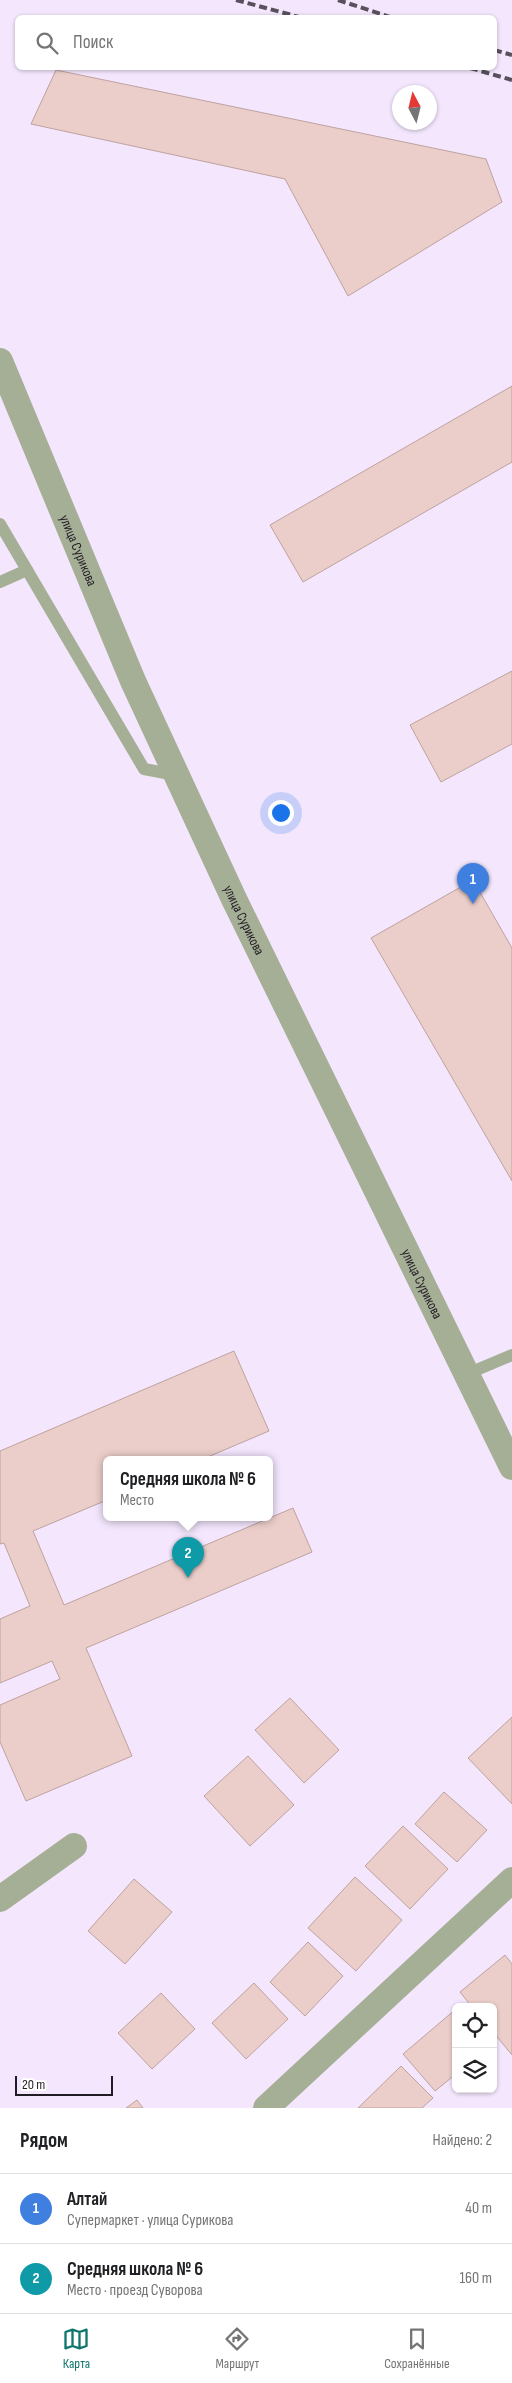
<!DOCTYPE html>
<html lang="ru">
<head>
<meta charset="utf-8">
<style>
	:root { --surface:#fff; --page:#f6f6f6; --text:#202124; --muted:#757577; --line:#e0e0e0; --accent:#0f766e }
	body { margin:0; font-family:"Sofia Sans Condensed",sans-serif; background:var(--page); color:var(--text) }
	.controls { position:absolute; right:15px; bottom:15px; display:grid; overflow:hidden; border-radius:8px; box-shadow:0 1px 4px #0004 }
	.controls button { width:45px; height:45px; display:grid; place-items:center; padding:0; border:0; border-bottom:1px solid var(--line); background:var(--surface); color:var(--text); font:25px sans-serif }
	.compass { position:absolute; left:392px; top:85px; width:45px; height:45px; border-radius:50%; background:var(--surface); box-shadow:0 1px 4px #0004; rotate:353deg }
	.scale { position:absolute; left:15px; bottom:12px; width:98px; box-sizing:border-box; padding-left:5px; border:2px solid #211c24; border-top:0; font-size:14px; line-height:18px; white-space:nowrap; color:#211c24; -webkit-text-stroke:4px #fff; paint-order:stroke }
	.you { position:absolute; left:280px; top:812px; width:18px; height:18px; margin:-12px; border:4px solid #fff; border-radius:50%; background:#1a73e8; box-shadow:0 0 0 8px #1a73e833 }
	.badge { display:grid; place-items:center; width:32px; height:32px; border-radius:50%; background:var(--accent); color:#fff; font-size:16px; font-weight:700 }
	.pin { position:absolute; translate:-50% -41px; filter:drop-shadow(0 1px 2px #0008) }
	.pin::after { content:''; position:absolute; top:26px; width:18px; height:15px; background:inherit; clip-path:polygon(0 0,100% 0,50% 100%) }
	.popup { position:absolute; left:103px; top:1456px; width:170px; height:65px; box-sizing:border-box; display:grid; place-content:center; border-radius:8px; background:var(--surface); filter:drop-shadow(0 1px 4px #0005); font-size:16px; white-space:nowrap; color:var(--muted) }
	.popup b { font-size:19px; color:var(--text) }
	.popup::after { content:''; position:absolute; left:50%; top:100%; margin-left:-10px; border:10px solid transparent; border-top-color:var(--surface) }
	.list { margin:0; padding:0; list-style:none }
	h2 { display:flex; justify-content:space-between; align-items:center; height:65px; margin:0; padding:0 20px; font-size:21px }
	h2 small { font-size:16px; font-weight:400; color:var(--muted) }
	.list li { display:grid; grid-template-columns:32px 1fr auto; gap:15px; align-items:center; box-sizing:border-box; height:70px; padding:0 20px; border-top:1px solid var(--line) }
	.list b { display:block; font-size:19px; white-space:nowrap }
	.list p { margin:0; font-size:16px; white-space:nowrap; color:var(--muted) }
	.list em { font-size:16px; font-style:normal; color:var(--muted) }
	.icon { flex:none; width:28px; height:28px; fill:none; stroke:currentColor; stroke-width:2; stroke-linecap:round; stroke-linejoin:round }
	.map { position:relative; flex:none; width:512px; height:2108px; overflow:hidden }
	.search { position:absolute; background:var(--surface); box-shadow:0 1px 4px #0004; left:15px; right:15px; top:15px; height:55px; display:flex; align-items:center; gap:12px; box-sizing:border-box; padding:0 18px; border-radius:8px; color:var(--muted); font-size:19px }
	.sheet { height:205px; background:var(--surface) }
	nav { display:flex; justify-content:space-around; align-items:center; box-sizing:border-box; height:70px; border-top:1px solid var(--line); background:var(--surface); font-size:14px; color:var(--muted) }
	nav a { display:grid; justify-items:center; gap:2px }
	nav .on { color:var(--accent) }
	.map>svg:first-child { display:block }
	.building { fill:#ebceca; stroke:#bea29f }
	.lines { fill:none; stroke-linecap:round; stroke-linejoin:round }
	.lane { stroke:#a5af96; stroke-width:12 }
	.street { stroke:#a5af96; stroke-width:26 }
	.rail { stroke:#58515d; stroke-width:4; stroke-dasharray:8 4; stroke-linecap:butt }
	.labels { text-anchor:middle; dominant-baseline:central; stroke-width:4.5; stroke-linejoin:round; paint-order:stroke }
	.street-label { font-size:14px; fill:#211c24; stroke:#fff }
</style>
</head>
<body>
<div class="map">
<svg width="512" height="2108" viewBox="0 0 512 2108">
	<rect width="100%" height="100%" fill="#f3e6fd"/>
	<g class="building">
		<polygon points="56,70 486,159 502,202 348,296 285,179 31,124"/>
		<polygon points="512,386 512,462 303,582 270,525"/>
		<polygon points="512,671 512,744 441,782 410,725"/>
		<polygon points="473,880 512,948 512,1181 371,938"/>
		<polygon points="234,1351 269,1431 203,1459 107,1459 107,1500 33,1531 64,1605 293,1508 312,1552 86,1648 132,1756 26,1801 0,1742 0,1705 60,1679 52,1661 0,1683 0,1619 30,1606 4,1543 0,1544 0,1451"/>
		<polygon points="290,1698 339,1750 304,1783 255,1730"/>
		<polygon points="512,1717 512,1804 468,1758"/>
		<polygon points="248,1756 294,1805 250,1846 204,1796"/>
		<polygon points="444,1792 487,1830 457,1862 415,1824"/>
		<polygon points="403,1826 448,1869 410,1909 365,1866"/>
		<polygon points="355,1877 402,1920 356,1971 308,1928"/>
		<polygon points="134,1879 172,1912 125,1964 88,1931"/>
		<polygon points="308,1942 343,1976 305,2016 270,1982"/>
		<polygon points="505,1955 512,1964 512,2055 493,2032 493,2007 472,2007 460,1992"/>
		<polygon points="254,1983 288,2019 246,2059 212,2023"/>
		<polygon points="161,1993 195,2029 152,2069 118,2033"/>
		<polygon points="456,2009 456,2074 435,2091 403,2054"/>
		<polygon points="401,2066 433,2098 422,2108 358,2108"/>
		<polygon points="137,2100 143,2108 126,2108"/>
	</g>
	<g class="lines">
		<g class="lane">
			<polyline points="0,524 144,769 176,775"/>
			<polyline points="0,582 27,570"/>
			<polyline points="467,1374 512,1355"/>
		</g>
		<g class="street">
			<path id="s1" d="M0,361L133,681L234,899L512,1467"/>
			<polyline points="0,1899 74,1846"/>
			<polyline points="266,2108 512,1880"/>
		</g>
		<g class="rail">
			<polyline points="236,0 303,18"/>
			<polyline points="338,0 393,18"/>
			<polyline points="494,50 512,55"/>
			<polyline points="470,68 512,80"/>
		</g>
	</g>
	<g class="labels">
		<g class="street-label">
			<text stroke="none"><textPath href="#s1" startOffset="205">улица Сурикова</textPath></text>
			<text stroke="none"><textPath href="#s1" startOffset="610">улица Сурикова</textPath></text>
			<text stroke="none"><textPath href="#s1" startOffset="1015">улица Сурикова</textPath></text>
		</g>
	</g>
</svg>
<div class="controls">
<button><svg class="icon" aria-label="locate" viewBox="0 0 24 24"><circle cx="12" cy="12" r="6"/><path d="M12 2v4M12 18v4M2 12h4M18 12h4"/></svg></button>
<button><svg class="icon" aria-label="layers" viewBox="0 0 24 24"><path d="M12 4l9 5-9 5-9-5zM3 14l9 5 9-5"/></svg></button>
</div>
<svg class="compass" viewBox="-18 -18 36 36"><path d="M0-13l5 13h-10z" fill="#e53935"/><path d="M0 13l5-13h-10z" fill="#757577"/></svg>
<div class="scale">20 m</div>
<div class="you"></div>
<div class="pin badge" style="left:473px;top:904px;background:#3f7fe0">1</div>
<div class="pin badge" style="left:188px;top:1578px;background:#0f9aa8">2</div>
<div class="popup"><b>Средняя школа № 6</b>Место</div>
<div class="search"><svg class="icon" aria-label="search" viewBox="0 0 24 24"><circle cx="10" cy="10" r="6"/><path d="M15 15l6 6"/></svg>Поиск</div>
</div>
<section class="sheet">
<h2>Рядом<small>Найдено: 2</small></h2>
<ul class="list">
<li><span class="badge" style="background:#3f7fe0">1</span><div><b>Алтай</b><p>Супермаркет · улица Сурикова</p></div><em>40 m</em></li>
<li><span class="badge" style="background:#0f9aa8">2</span><div><b>Средняя школа № 6</b><p>Место · проезд Суворова</p></div><em>160 m</em></li>
</ul>
</section>
<nav>
<a class="on"><svg class="icon" aria-label="map" viewBox="0 0 24 24"><path d="M3 6l6-2 6 2 6-2v14l-6 2-6-2-6 2zM9 4v14M15 6v14"/></svg>Карта</a>
<a><svg class="icon" aria-label="directions" viewBox="0 0 24 24"><path d="M12 3l9 9-9 9-9-9zM9 14v-3h6M13 9l2 2-2 2"/></svg>Маршрут</a>
<a><svg class="icon" aria-label="saved" viewBox="0 0 24 24"><path d="M7 4h10v16l-5-4-5 4z"/></svg>Сохранённые</a>
</nav>
</body>
</html>
